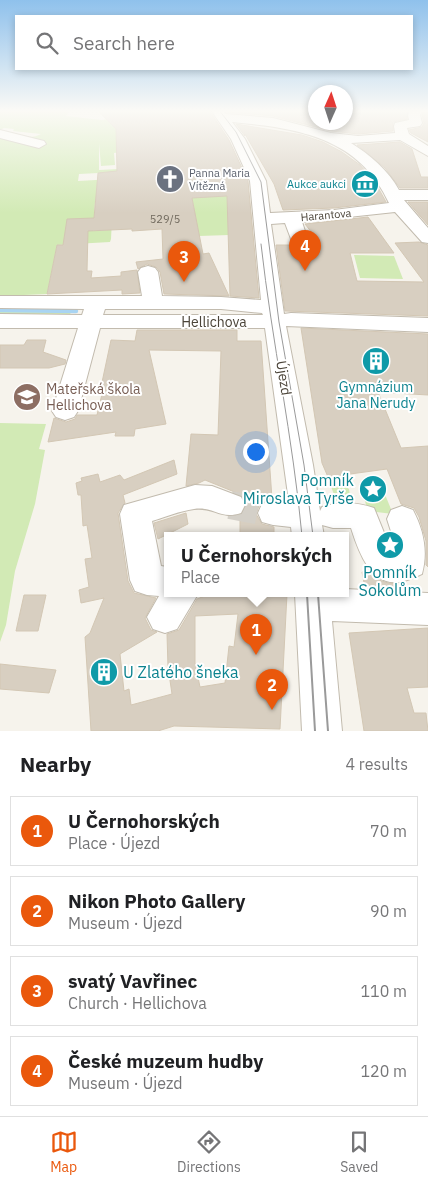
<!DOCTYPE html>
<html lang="en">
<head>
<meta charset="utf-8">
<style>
	:root { --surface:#fff; --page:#f2f2f2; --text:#202124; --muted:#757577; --line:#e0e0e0; --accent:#ea580c }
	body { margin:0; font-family:"IBM Plex Sans",sans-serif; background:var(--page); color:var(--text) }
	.compass { position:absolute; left:308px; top:85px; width:45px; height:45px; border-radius:50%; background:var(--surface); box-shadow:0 2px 8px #0003; rotate:3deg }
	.you { position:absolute; left:255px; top:451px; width:18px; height:18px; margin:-12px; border:4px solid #fff; border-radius:50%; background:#1a73e8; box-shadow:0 0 0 8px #1a73e833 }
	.badge { display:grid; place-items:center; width:32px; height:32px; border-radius:50%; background:var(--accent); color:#fff; font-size:16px; font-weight:700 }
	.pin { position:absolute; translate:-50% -41px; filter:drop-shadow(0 1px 2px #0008) }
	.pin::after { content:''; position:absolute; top:26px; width:18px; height:15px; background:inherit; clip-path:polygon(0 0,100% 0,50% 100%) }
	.popup { position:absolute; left:164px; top:532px; width:185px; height:65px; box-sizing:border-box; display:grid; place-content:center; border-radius:0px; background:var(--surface); filter:drop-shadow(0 1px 4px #0005); font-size:16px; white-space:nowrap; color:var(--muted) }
	.popup b { font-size:19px; color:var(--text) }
	.popup::after { content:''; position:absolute; left:50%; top:100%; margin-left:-10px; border:10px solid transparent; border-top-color:var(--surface) }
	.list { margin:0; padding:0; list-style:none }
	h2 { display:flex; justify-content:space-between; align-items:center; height:65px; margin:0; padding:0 20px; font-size:21px }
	h2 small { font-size:16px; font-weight:400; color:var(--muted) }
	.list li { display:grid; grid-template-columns:32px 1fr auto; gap:15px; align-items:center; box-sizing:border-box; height:70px; margin:0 10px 10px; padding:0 10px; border:1px solid var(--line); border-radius:0px }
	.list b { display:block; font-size:19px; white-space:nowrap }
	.list p { margin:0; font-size:16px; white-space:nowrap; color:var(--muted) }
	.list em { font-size:16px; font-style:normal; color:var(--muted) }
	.icon { flex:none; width:28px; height:28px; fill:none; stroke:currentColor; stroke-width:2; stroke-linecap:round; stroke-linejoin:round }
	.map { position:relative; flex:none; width:428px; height:731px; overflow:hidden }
	.search { position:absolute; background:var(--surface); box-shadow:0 2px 8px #0003; left:15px; right:15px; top:15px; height:55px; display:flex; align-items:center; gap:12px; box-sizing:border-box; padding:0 18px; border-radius:0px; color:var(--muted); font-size:19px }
	.sheet { height:385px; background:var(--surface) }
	nav { display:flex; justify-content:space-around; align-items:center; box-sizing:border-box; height:70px; border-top:1px solid var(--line); background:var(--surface); font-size:14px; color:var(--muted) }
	nav a { display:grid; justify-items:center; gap:2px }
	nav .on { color:var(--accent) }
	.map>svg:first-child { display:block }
	.green { fill:#d2eab5; fill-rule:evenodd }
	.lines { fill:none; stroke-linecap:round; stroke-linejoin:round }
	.stream { stroke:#a9d4f2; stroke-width:4.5 }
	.building { fill:#d8cfc1; stroke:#d3c7b4; fill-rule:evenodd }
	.minor-tunnel { stroke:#d4d0c8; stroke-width:28; stroke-dasharray:28 14; stroke-linecap:butt }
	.minor-casing { stroke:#c2bbae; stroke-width:2 }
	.minor { fill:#fff; fill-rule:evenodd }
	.tram-far1 { stroke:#9a9a9a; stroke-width:1 }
	.tram { stroke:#9a9a9a; stroke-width:2 }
	.labels { text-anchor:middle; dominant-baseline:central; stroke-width:4; stroke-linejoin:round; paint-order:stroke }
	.far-worship-label { font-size:11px; fill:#5b616d; stroke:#fff; text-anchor:start }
	.far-culture-label { font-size:11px; fill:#0d838f; stroke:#fff; text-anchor:end }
	.far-street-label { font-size:11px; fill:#4b4439; stroke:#fff }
	.number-label { font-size:11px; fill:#6e675b }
	.street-label { font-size:14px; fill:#4b4439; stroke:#fff }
	.culture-label { font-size:14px; fill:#0d838f; stroke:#fff }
	.education-label { font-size:14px; fill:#785e54; stroke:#fff; text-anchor:start }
	.near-culture-label { font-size:16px; fill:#0d838f; stroke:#fff; text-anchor:end }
</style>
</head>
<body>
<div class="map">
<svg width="428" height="731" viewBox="0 0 428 731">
	<rect width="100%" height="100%" fill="#f6f3ec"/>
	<g class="green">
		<path d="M0,110H71L66,116L102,120L114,118L121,152L114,153L115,165L101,166L99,143V170L118,169V172L79,174L78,181L114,179L111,239L110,242L57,245L47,294L0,296V133C14,133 29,141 41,134L13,131L14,129L4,128L0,130ZM109,201L108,230L93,231L95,202Z"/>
		<polygon points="228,188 229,235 199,236 192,198"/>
		<polygon points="354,255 394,256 403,279 360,278"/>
		<polygon points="4,304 73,304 69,319 0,319 0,312"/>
		<polygon points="0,423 46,424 39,449 45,450 35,504 15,571 6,625 0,642"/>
		<polygon points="329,481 339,482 349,489 351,503 339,508"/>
		<polygon points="370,487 375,487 384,492 393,514 368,511 363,495 363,491"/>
	</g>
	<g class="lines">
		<polyline class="stream" points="0,310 76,311"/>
	</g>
	<g class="building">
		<polygon points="97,110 209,110 229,140 248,181 259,298 230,296 227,196 192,198 203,254 209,253 229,296 164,294 160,272 156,267 147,264 138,269 136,262 163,259 162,229 132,231 132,229 88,231 87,271 92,271 91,278 121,276 121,272 137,270 140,293 122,294 122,290 47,294 57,245 63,245 67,219 94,218 98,173 117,171 116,129"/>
		<polygon points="226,110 316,110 316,122 346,122 346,110 408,110 407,119 393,122 393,131 358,134 331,131 273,116 227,112"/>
		<polygon points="423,112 428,112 428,142 411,133 409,130 422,127 424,123 422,115"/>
		<polygon points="236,124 302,135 323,142 342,152 360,165 375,182 386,202 334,208 283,210 274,184 245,134 245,136"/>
		<polygon points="400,142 412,149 421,177 428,177 428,188 400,188 385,168 357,145"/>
		<polygon points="408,202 428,202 428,225"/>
		<polygon points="368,217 394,253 350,253 357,281 424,282 395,243 419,242 428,245 428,316 285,311 276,245 291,245 294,249 306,249 311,243 320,243 305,224"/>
		<polygon points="301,328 428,334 428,395 378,392 401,448 428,446 428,567 426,565 426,541 419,517 414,508 401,504 387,469 328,477 322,463"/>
		<polygon points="137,330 237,330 237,341 261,341 272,499 260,503 256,514 262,524 274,527 274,536 240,536 240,519 229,518 243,514 247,504 242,495 205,480 199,483 186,486 191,434 218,435 221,351 149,350 166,424 135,429 134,436 115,436 116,432 48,442 54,418 66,422 75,419 77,415 97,415 102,394 101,387 111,340 135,341"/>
		<polygon points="27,340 46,340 43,352 66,360 65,364 49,368 0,368 0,345 24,345"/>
		<path d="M174,460L177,474L123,495L125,503L118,513L128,581L134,593L156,598L145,618L151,630L157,632L120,654L124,691L129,689L131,705L172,694L168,667L167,634L179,630L197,599L210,594H287L280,729L174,726L158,731H91L85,637L90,633L104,598L81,603L79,590L89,587L85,559L92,558L87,525L83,526L81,495H78L76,483L82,481L81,478L98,474L100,482L120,475L124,480ZM238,614L234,647L229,646L225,683L200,687L195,663V616Z"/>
		<polygon points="186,513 188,524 158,539 154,523"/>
		<polygon points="362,572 370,572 379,580 388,583 397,584 399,590 365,588"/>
		<polygon points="24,595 46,595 38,631 16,631"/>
		<polygon points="428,628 428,687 407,688 414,713 426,713 428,731 364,731 349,633"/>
		<polygon points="0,664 56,670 49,693 0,689"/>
	</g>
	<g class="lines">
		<polyline class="minor-tunnel" points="230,505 273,513"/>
		<defs>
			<g id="minor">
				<path d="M211,110H223L226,114L273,118L331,133L358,136L395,133L394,126L395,123L409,120L408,115L410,110H422L420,115L422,123L420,126L407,128L409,134L428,146V156L400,140L351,143C369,154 389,171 399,190H428V200H404L428,228V243L422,242L395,212L302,222L309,243L306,247L300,248L294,247L285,223L271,224L284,314L291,313L428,318V332L286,326L313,465L320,511L322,507C340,501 356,502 374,508L389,545L398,553L387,519L391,510L402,506L413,510C424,531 428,552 422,574C415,577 407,581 399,582C370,586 358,550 351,528H333L322,525L324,536H292L291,527L273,525L262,522L258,513L262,504L273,501L289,502L265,328H100L78,411L74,417L65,420L56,417L52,411L78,328H0V314L82,315L84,309L0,308V296H142L138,272L141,268L148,266L155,268L158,272L162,296L221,297L261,300L250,181L231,139ZM232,122C297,128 359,137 389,203L334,210L270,213L266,181L245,139ZM105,309H221L262,313L263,315H103Z"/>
				<polygon points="0,130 44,141 46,144 39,148 0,138"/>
				<path d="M195,485L212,486L241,497L245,505L241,513C220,520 214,506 194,509C180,511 165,517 152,521L161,566L167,567V594H198L177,629L165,633L153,629L147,617L159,596L147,595L135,591L130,580L120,514L124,505Z"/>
				<polygon points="345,589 428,593 428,625 332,621 342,731 302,731 295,594 345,594"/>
			</g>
		</defs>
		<use href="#minor" class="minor-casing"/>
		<use href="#minor" class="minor"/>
		<g class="tram-far1">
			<polyline points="219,110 236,132 261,182 279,322 304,465 313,536"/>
			<path d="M261,244C272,342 293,438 302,536"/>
		</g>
		<g class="tram">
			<polyline points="307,594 315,731"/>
			<polyline points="318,594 328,731"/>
		</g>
	</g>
	<linearGradient id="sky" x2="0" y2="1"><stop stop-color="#8fc1ec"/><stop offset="0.52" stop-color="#fbfaf6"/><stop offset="1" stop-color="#fbfaf6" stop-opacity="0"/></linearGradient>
	<rect width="428" height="213" fill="url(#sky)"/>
	<defs>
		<symbol id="church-disc" viewBox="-11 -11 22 22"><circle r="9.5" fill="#6b7280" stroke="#fff"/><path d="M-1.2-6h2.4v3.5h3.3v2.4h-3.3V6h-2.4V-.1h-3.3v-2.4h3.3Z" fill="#fff"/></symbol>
		<symbol id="museum-disc" viewBox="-11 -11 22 22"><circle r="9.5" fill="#0f9aa8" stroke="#fff"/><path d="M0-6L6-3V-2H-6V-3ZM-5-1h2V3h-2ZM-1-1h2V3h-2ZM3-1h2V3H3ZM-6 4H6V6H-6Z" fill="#fff"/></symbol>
		<symbol id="building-disc" viewBox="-11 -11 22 22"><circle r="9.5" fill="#0f9aa8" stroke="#fff"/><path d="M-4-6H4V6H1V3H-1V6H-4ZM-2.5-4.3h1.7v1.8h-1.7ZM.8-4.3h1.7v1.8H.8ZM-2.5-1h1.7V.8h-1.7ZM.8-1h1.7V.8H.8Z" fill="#fff"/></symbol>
		<symbol id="school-disc" viewBox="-11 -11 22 22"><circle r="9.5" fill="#8d6e63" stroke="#fff"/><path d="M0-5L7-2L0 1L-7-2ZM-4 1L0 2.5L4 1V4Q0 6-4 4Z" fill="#fff"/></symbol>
		<symbol id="sight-disc" viewBox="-11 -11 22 22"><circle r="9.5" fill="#0f9aa8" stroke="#fff"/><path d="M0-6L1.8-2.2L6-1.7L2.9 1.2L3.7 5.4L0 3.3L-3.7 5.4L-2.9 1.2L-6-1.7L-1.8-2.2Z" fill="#fff"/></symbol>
	</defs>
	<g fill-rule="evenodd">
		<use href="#church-disc" x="154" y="163" width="32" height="32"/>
		<use href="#museum-disc" x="349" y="168" width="32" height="32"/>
		<use href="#building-disc" x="360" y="345" width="32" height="32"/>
		<use href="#school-disc" x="11" y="381" width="32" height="32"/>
		<use href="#sight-disc" x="357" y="473" width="32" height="32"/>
		<use href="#sight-disc" x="374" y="529" width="32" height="32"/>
		<use href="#building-disc" x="88" y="656" width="32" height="32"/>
	</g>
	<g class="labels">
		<g class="far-worship-label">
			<text x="189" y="173">Panna Maria<tspan x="189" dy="13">Vítězná</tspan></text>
		</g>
		<g class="far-culture-label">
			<text x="346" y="184">Aukce aukci</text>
		</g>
		<g class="far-street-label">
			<text transform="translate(326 215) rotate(-5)">Harantova</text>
		</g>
		<g class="number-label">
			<text x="165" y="219">529/5</text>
		</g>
		<g class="street-label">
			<text x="214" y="322">Hellichova</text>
			<text transform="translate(284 378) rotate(81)">Újezd</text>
		</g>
		<g class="culture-label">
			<text x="376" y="387">Gymnázium<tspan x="376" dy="16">Jana Nerudy</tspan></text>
		</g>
		<g class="education-label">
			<text x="46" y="389">Mateřská škola<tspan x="46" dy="16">Hellichova</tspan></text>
		</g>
		<g class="near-culture-label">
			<text x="354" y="480">Pomník<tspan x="354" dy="18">Miroslava Tyrše</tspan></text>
			<text x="390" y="572" text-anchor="middle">Pomník<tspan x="390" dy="18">Sokolům</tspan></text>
			<text x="123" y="672" text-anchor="start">U Zlatého šneka</text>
		</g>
	</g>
</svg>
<svg class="compass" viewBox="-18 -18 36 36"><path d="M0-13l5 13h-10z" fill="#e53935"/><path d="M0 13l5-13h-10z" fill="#757577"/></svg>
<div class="you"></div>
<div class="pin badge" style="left:256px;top:655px">1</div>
<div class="popup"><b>U Černohorských</b>Place</div>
<div class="pin badge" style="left:272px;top:710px">2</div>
<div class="pin badge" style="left:184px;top:282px">3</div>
<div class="pin badge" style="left:305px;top:271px">4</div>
<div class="search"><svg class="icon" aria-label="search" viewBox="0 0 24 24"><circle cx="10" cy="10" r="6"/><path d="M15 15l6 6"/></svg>Search here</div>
</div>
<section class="sheet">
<h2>Nearby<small>4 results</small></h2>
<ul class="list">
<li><span class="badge">1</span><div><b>U Černohorských</b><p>Place · Újezd</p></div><em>70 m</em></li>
<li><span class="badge">2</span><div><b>Nikon Photo Gallery</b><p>Museum · Újezd</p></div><em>90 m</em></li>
<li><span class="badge">3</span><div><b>svatý Vavřinec</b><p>Church · Hellichova</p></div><em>110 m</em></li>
<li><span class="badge">4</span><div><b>České muzeum hudby</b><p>Museum · Újezd</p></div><em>120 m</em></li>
</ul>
</section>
<nav>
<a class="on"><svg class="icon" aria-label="map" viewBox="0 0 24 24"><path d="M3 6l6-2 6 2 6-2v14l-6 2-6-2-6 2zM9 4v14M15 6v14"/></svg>Map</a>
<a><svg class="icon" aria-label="directions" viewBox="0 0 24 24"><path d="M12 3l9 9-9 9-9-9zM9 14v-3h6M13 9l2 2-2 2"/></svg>Directions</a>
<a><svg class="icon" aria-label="saved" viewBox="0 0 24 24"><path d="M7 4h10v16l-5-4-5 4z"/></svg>Saved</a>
</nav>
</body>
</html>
